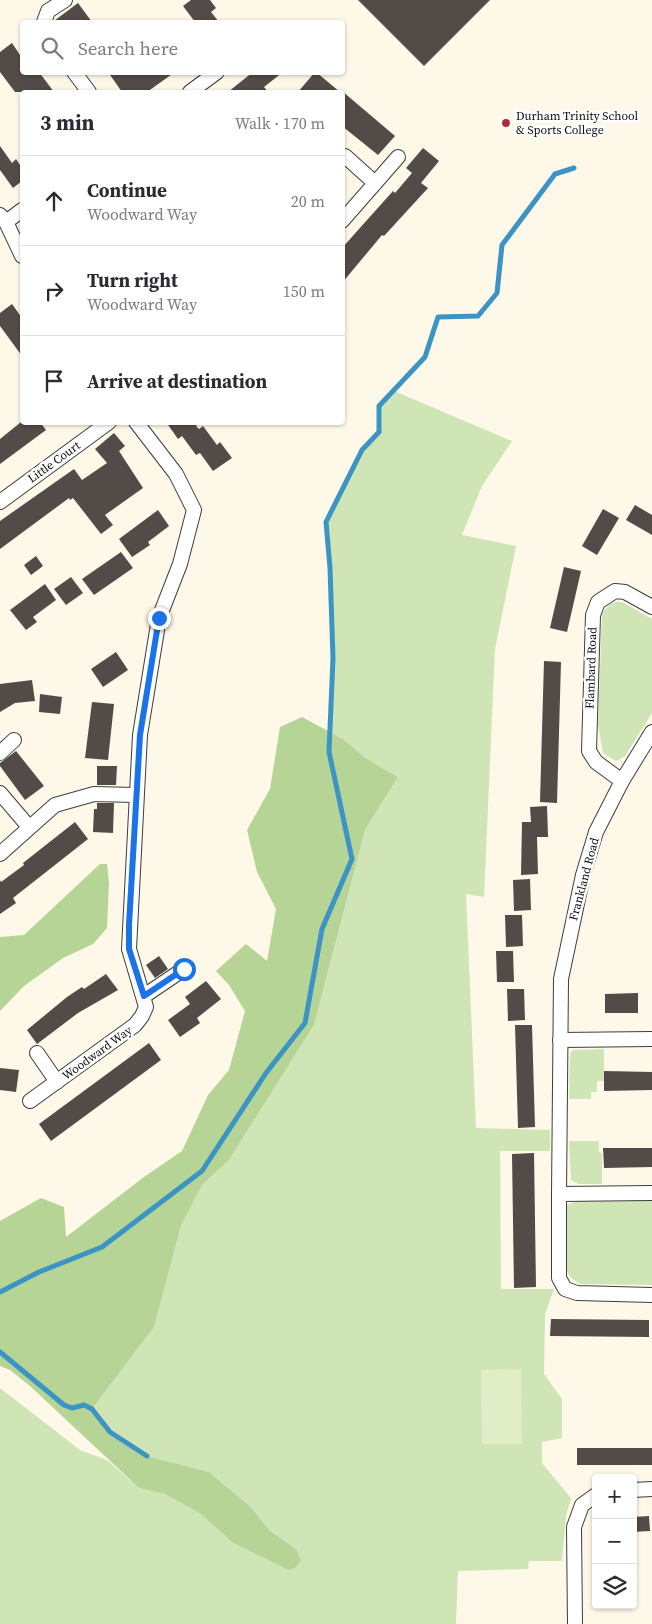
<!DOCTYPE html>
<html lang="en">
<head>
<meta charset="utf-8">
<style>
	:root { --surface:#fff; --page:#f7f7f7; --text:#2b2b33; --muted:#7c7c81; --line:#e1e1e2 }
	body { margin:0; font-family:"Source Serif 4",serif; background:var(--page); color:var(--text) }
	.controls { position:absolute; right:15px; bottom:15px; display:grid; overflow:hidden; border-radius:5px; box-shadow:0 1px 4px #0004 }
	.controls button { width:45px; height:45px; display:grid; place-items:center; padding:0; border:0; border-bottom:1px solid var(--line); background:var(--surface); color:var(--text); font:25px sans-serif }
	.stop { position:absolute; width:15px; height:15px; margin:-11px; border:4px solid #1a73e8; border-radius:50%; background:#fff }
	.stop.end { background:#1a73e8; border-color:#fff; box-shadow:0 1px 5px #0008 }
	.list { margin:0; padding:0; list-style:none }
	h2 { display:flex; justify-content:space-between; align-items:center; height:65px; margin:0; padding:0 20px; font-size:21px }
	h2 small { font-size:16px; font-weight:400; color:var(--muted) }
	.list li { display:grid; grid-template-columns:32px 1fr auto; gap:15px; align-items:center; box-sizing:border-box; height:90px; padding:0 20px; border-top:1px solid var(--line) }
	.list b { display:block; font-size:19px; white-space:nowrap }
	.list p { margin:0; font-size:16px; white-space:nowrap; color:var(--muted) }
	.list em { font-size:16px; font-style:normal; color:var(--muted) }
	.icon { flex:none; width:28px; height:28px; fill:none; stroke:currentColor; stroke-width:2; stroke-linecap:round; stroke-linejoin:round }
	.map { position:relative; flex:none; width:652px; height:1624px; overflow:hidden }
	.search { position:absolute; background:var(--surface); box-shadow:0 1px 4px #0004; left:20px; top:20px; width:325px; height:55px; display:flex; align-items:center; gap:12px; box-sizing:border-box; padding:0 18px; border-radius:5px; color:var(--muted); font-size:19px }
	.panel { position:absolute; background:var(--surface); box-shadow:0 1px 4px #0004; left:20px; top:90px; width:325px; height:335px; border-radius:5px }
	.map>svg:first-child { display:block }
	.green { fill:#d0e5b5 }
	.forest { fill:#b5d495 }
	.pitch { fill:#e1edc6 }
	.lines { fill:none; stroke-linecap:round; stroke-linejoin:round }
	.stream { stroke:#3c94c4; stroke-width:5 }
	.building { fill:#524b47 }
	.minor-casing { stroke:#3d3d3d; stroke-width:16 }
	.minor { stroke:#fff; stroke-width:14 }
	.route { stroke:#1a73e8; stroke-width:6 }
	.poi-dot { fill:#b02c39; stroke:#fff; stroke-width:2 }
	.labels { text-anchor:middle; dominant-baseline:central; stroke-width:5; stroke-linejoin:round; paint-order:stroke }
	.poi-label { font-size:12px; fill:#0a0a0a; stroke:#fff; text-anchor:start }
	.street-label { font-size:12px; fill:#0a0a0a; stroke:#fff }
</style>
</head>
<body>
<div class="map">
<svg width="652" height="1624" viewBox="0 0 652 1624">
	<rect width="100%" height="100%" fill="#fef8e8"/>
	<g class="green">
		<polygon points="394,391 512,441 482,486 462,535 516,546 495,649 484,897 466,894 476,1128 550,1130 550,1151 500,1151 501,1289 554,1289 545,1314 544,1374 562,1399 562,1438 542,1442 542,1463 571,1498 566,1516 562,1561 529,1561 528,1569 458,1571 456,1624 0,1624 0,1388 80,1450 107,1460 139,1488 165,1494 201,1514 233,1543 288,1570 296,1549 269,1530 252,1508 209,1472 147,1456 110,1432 92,1409 154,1327 181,1226 202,1185 229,1160 314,1025 365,830 398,777 367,759 343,739 330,732 333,658 330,568 326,522 362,450 379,432 379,406"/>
		<polygon points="615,602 622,602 652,619 652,713 625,756 616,761 603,753 598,725 602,614 608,606"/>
		<polygon points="604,1049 604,1081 597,1081 597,1092 591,1092 591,1099 569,1099 570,1054 573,1050"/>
		<polygon points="569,1141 599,1141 599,1152 602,1153 602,1184 579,1184 571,1180"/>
		<polygon points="577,1201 652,1201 652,1285 580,1284 570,1277 564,1266 564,1206"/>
	</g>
	<g class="forest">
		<polygon points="302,717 343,739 367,759 398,777 365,830 314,1025 229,1160 202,1185 181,1226 154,1327 92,1409 110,1432 147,1456 209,1472 252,1508 269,1530 296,1549 301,1560 295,1568 288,1570 233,1543 201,1514 165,1494 139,1488 30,1386 10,1370 0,1366 0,1221 41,1198 64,1207 66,1237 144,1177 182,1151 208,1095 229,1070 245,1011 229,985 216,971 246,944 267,961 276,909 257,872 247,830 270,789 280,727"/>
		<polygon points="100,864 107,864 109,883 107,928 93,944 63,958 24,986 0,1011 0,937 24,935"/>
	</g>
	<polygon class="pitch" points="521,1369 522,1444 482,1444 481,1370"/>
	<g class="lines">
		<g class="stream">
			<polyline points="0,1292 39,1272 102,1247 202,1171 266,1073 305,1023 322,929 352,859 329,752 333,658 330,568 326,522 362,450 379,432 379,406 425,357 438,317 478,316 497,293 502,245 555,174 574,168"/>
			<polyline points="0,1352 64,1405 72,1408 84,1405 92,1409 110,1432 147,1456"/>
		</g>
	</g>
	<g class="building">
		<polygon points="191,0 210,0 216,8 211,12 219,22 195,22 183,6"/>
		<polygon points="358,0 490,0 424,66"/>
		<polygon points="78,3 92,22 53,22 54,21"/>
		<polygon points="12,43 22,58 22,72 39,72 54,92 15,92 0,72 0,52"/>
		<polygon points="108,72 175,72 147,92 122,92"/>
		<polygon points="253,72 283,72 264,87 268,92 228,92"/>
		<polygon points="315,72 316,72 340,92 298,92"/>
		<polygon points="342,91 395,136 378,155 342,126"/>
		<polygon points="0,146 12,163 16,159 22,168 22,181 13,188 0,170"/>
		<polygon points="423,148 439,161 421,183 428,188 384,236 382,235 342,283 342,248 393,191 395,193 412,173 406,168"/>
		<polygon points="12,304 22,318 22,356 0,326 0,313"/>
		<polygon points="21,422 40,422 46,430 0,464 0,439"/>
		<polygon points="166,422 201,422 196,426 199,429 203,426 217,445 220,442 232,458 213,471 200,453 196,455 182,436 178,439"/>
		<polygon points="114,433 125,446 119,451 143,488 105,515 113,525 101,534 73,498 70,500 69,498 0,549 0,521 74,469 82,480 107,463 95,449"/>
		<polygon points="635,505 652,515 652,535 626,520"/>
		<polygon points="603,509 619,518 597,555 582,546"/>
		<polygon points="158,510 169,526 148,542 150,545 132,557 119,539"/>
		<polygon points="121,552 133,568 94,595 82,579"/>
		<polygon points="36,556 43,566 31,575 24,565"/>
		<polygon points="564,567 581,571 567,632 550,628"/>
		<polygon points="71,577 83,593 66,605 54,589"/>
		<polygon points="45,584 56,600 33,617 37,622 26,630 10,610"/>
		<polygon points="116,652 128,670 103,687 91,669"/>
		<polygon points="544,661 561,662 557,803 540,802"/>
		<polygon points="32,680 35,701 15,703 0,712 0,684"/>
		<polygon points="40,694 62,697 60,714 39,712"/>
		<polygon points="92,702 114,704 108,760 85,758"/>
		<polygon points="16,751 44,786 25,800 0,766 0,763"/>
		<polygon points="97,766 117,766 116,785 97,785"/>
		<polygon points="97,803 114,803 113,833 93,832 94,809 97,809"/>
		<polygon points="547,806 548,837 537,837 538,874 521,875 522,822 531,822 530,807"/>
		<polygon points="75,822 88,839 13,898 16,903 0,914 0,880 1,882 24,865 23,863"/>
		<polygon points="530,879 531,910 514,911 513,880"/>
		<polygon points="505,915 522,915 523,946 506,947"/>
		<polygon points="496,951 513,951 514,982 497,982"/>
		<polygon points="159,956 168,969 155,978 146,965"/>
		<polygon points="106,974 118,990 78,1013 37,1044 27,1030 67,997 82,987 84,989"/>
		<polygon points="206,981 221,999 197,1018 200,1023 180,1037 168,1020 190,1004 185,997"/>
		<polygon points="507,989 524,989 525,1020 508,1021"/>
		<polygon points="638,993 638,1013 605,1013 605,994"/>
		<polygon points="515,1025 532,1025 535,1127 518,1128"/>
		<polygon points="149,1043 161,1060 51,1141 39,1124"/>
		<polygon points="0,1068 19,1070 16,1092 0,1090"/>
		<polygon points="604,1071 652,1072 652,1090 604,1091"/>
		<polygon points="603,1148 652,1148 652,1167 604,1168"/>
		<polygon points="534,1153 536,1287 514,1288 512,1154"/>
		<polygon points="551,1319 649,1320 649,1337 550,1336"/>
		<rect x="577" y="1448" width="75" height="17"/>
		<polygon points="649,1516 650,1531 633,1532 633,1517"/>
	</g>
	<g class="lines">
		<defs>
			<g id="minor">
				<polyline points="44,22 48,11 65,0"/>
				<polyline points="74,72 89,92"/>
				<polyline points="190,92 217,72"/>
				<polyline points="345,156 375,183"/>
				<polyline points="0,215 6,222 22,256"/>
				<polyline points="342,221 398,157"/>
				<polyline points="6,222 22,210"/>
				<polyline points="0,502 109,422"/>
				<polyline points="0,753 14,740"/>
				<polyline points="622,781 596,762 589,751 593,615 598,602 615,591 625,592 652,607"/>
				<polyline points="0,793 29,827"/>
				<polyline points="0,854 55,805 94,794 136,795"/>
				<polyline points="144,996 184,969"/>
				<polyline points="560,1040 652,1039"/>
				<polyline points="37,1053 57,1082"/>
				<polyline points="30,1101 135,1025 142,1016 146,1007 129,949 140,735 159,618 180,564 194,510 176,474 136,422"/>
				<polyline points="652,1193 559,1194 559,1278 565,1289 577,1293 652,1295"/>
				<polyline points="559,1194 561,979 583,875 596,832 622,781 652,732"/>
				<polyline points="633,1490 652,1489"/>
				<polyline points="575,1624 574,1527 582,1505 596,1495"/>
			</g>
		</defs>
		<use href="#minor" class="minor-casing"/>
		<use href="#minor" class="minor"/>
	</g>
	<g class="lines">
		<polyline class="route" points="159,618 140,735 129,925 129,949 144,996 184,969"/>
	</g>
	<circle class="poi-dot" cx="506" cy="123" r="5"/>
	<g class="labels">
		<g class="poi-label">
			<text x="516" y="116">Durham Trinity School<tspan x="516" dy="14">&amp; Sports College</tspan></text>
		</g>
		<g class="street-label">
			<text transform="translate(54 462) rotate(-36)">Little Court</text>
			<text transform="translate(591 668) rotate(-88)">Flambard Road</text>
			<text transform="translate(584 879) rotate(-75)">Frankland Road</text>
			<text transform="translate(97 1053) rotate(-36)">Woodward Way</text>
		</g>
	</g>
</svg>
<div class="controls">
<button>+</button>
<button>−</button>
<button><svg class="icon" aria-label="layers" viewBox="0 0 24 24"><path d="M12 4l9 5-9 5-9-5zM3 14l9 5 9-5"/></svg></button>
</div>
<div class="stop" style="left:184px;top:969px"></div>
<div class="stop end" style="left:159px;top:618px"></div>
<div class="search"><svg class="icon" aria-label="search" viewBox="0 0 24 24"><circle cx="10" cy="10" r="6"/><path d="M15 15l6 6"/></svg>Search here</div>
<section class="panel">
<h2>3 min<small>Walk · 170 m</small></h2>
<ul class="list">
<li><svg class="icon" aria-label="ahead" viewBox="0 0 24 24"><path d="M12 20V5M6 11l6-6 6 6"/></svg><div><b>Continue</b><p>Woodward Way</p></div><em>20 m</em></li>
<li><svg class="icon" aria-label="right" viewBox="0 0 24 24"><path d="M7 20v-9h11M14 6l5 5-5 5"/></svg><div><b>Turn right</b><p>Woodward Way</p></div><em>150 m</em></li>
<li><svg class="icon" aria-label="arrive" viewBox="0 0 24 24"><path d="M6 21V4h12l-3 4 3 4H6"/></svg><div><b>Arrive at destination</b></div></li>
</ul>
</section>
</div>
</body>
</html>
